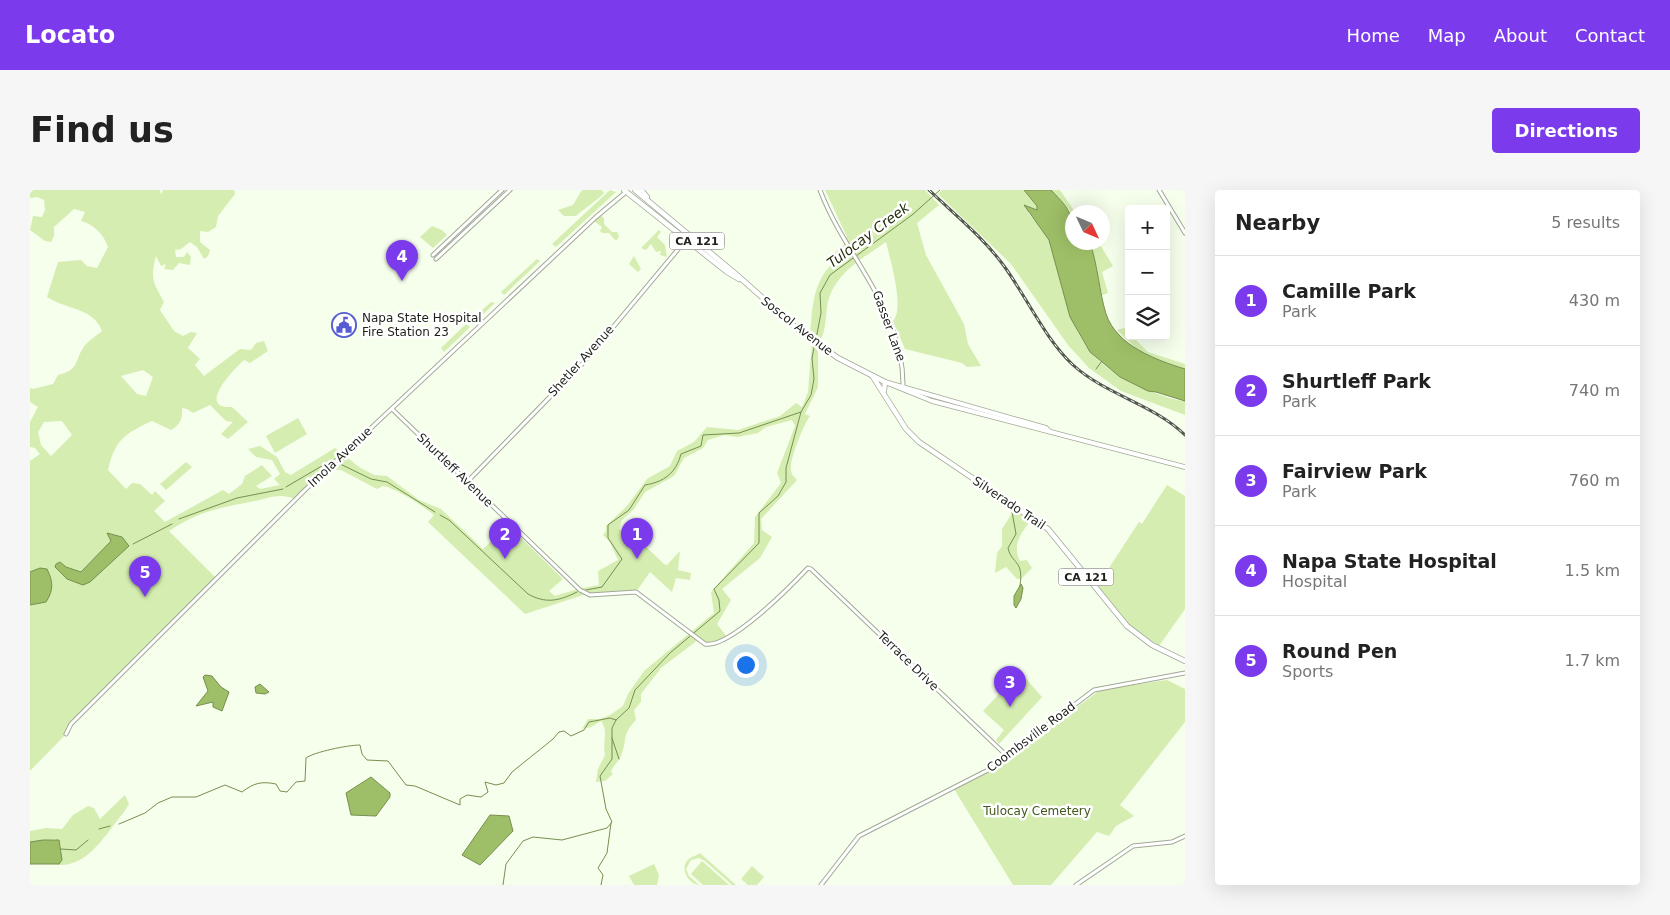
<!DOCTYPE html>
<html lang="en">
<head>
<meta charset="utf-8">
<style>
	:root { --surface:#fff; --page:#f6f6f6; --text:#222; --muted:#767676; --line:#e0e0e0; --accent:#7c3aed }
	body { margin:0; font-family:"DejaVu Sans",sans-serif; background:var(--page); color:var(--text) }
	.controls { position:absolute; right:15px; top:15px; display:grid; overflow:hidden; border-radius:5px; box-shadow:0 5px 20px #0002 }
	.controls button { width:45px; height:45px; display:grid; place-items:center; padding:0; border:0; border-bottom:1px solid var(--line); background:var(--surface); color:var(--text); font:25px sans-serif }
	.compass { position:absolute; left:1035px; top:15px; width:45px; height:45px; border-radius:50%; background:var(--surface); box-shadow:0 5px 20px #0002; rotate:134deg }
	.you { position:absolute; left:715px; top:474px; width:18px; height:18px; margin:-12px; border:4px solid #fff; border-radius:50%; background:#1a73e8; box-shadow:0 0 0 8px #1a73e833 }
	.badge { display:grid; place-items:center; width:32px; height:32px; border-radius:50%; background:var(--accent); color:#fff; font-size:16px; font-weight:700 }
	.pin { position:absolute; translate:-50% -41px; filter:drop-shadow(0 1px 2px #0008) }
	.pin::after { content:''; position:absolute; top:26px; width:18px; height:15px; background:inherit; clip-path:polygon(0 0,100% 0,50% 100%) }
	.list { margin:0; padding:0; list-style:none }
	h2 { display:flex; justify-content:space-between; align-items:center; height:65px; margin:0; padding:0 20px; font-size:21px }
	h2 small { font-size:16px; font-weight:400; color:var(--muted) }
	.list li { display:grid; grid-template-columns:32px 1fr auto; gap:15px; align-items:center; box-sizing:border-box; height:90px; padding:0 20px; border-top:1px solid var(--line) }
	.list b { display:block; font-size:19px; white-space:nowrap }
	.list p { margin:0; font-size:16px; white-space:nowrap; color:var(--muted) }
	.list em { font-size:16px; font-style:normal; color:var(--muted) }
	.icon { flex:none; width:28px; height:28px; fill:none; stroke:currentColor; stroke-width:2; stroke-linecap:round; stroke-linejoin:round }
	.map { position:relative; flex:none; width:1155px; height:695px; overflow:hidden; border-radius:5px }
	header { display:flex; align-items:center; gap:30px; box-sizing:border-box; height:70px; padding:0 25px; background:var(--accent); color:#fff }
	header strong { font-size:24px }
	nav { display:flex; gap:28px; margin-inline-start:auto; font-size:18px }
	.intro { display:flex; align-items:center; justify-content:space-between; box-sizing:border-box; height:120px; padding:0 30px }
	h1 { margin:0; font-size:35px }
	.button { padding:12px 22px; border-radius:5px; background:var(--accent); color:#fff; font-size:18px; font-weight:700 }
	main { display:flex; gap:30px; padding:0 30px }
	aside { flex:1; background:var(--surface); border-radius:5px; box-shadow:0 5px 20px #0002 }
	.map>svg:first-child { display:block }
	.green { fill:#d5edb1; fill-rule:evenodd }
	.water { fill:#9ebf67; stroke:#778f50 }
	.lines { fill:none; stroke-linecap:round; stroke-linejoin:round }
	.stream { stroke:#778f50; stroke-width:1 }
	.tertiary-casing { stroke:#a1a897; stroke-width:5 }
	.secondary-casing { stroke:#a1a897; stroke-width:5.5 }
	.primary-casing { stroke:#a1a897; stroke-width:6 }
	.tertiary { stroke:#fff; stroke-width:3 }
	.secondary { stroke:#fff; stroke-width:4 }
	.primary { stroke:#fff; stroke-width:4.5 }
	.rail-casing { stroke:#53574e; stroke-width:3 }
	.rail { stroke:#fff; stroke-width:1; stroke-dasharray:4; stroke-linecap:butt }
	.labels { text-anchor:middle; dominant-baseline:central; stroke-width:5; stroke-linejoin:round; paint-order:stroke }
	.shield { fill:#fff; stroke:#61635e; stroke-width:1 }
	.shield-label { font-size:11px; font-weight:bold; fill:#1d2019 }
	.poi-label { font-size:12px; fill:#1d2019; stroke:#fff; text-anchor:start }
	.street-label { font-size:12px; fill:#1d2019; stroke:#fff }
	.park-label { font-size:12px; fill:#43581b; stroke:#fff }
	.water-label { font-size:14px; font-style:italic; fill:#24310c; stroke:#fff }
</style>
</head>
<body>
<header>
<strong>Locato</strong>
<nav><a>Home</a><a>Map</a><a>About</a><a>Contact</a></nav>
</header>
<div class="intro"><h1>Find us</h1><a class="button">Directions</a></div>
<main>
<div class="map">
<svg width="1155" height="695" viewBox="0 0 1155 695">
	<rect width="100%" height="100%" fill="#f6feec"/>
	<g class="green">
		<path d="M0,0H130L131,5L133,0H204L205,4L188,26L186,37L178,42L170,41V52L180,60L178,66L174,69L167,57L160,52L151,59L145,60L146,67H154L157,62L161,67L160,75L149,73L143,80L134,79L136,74L131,76L126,66C120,89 123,92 134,112L130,120L144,141L153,146L161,142L167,143L158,158L170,169L165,175L174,186L210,159L221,160L226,153L234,151L238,161L220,173L214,170C205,178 165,219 202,217L218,232L198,249L191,244L203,232L196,231L180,215L163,223L157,219L152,218C153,229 150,235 141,240L122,231C94,244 85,250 78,280L96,299L102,293L110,294L122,305L125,301L135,311L124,321L135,332L193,300L199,304L212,294L215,286L232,275L242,286L226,296L230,299L250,295L244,289L250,284L242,270L226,267L218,259L230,256L247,267L255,282L261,285L305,258L329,277L344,285L357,286L389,310L411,319L453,359L473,340L480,347L485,342L533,389L519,401L525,406L548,399L569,395L568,381L588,370L580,352L573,345L576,341V336L597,316L617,289L640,276L647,261L664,252L677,237L708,240L750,226L766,213L772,217L778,202L782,153L788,158V197L775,224L780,226C774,234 759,270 761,280C761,284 764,287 767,290L731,329L732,340L742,347L730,368L692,399L701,410L687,434L697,447L682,455L668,450L631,478L611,504V512L604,520L606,530C591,546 598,548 591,566C589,571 583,576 581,582L583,584L575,591L566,592L568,579L575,565C572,553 579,541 571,531L561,537L552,539L558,529H570L580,525L593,516L598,504L614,481L684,423L681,402L724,353L725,327L751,293L747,283L765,236L762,230L736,237L728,243L707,247L694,245L678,250L673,258L654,268L644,286L615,302L604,319L592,330L589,339L606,353L610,351L634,374L637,375L650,361L648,380L661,383L660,390L646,388L642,402L620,382L606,402L556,404L495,424L398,332L404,325C393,316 366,298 353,296L347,299L311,280H296L265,309C248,302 238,309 220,312C185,319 170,321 139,341L187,389L41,534L36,544L0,581V271L10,264L5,258L0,257V232L8,217L0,212V198L3,199L23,194L28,185C51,180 44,168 56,154C61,149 67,145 72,141C64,118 37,120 17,107L28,72L51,70L57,76L67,78L78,57C74,45 64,34 51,31L55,22L44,19L24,37V46L21,52L15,51L0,40L3,26L12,27L15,20L14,10L7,7L0,8ZM113,180L123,187L116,206L107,204L91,186ZM32,231L42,245L21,266L11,255L8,242L14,232Z"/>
		<path d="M552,0H572L574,3C565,12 556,17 546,26H534L528,20L543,15Z"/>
		<polygon points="580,0 586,2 526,57 522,54"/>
		<path d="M795,0H895L909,15L887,33L896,65L934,134L938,154L951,176L937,177L932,173L875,159L863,131C875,118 860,69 856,52C833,68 805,83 798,112C795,126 797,142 788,153L780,147C782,122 782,94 801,75L795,70L813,56L817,47Z"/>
		<path d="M912,0H994L1007,16V20L1001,17L998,23C1005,32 1014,40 1019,50C1023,58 1024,67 1027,76C1042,127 1045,164 1098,190C1116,199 1135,209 1155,211V225L1091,201L1059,178L1038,155L981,74L908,4Z"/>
		<polygon points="1021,0 1030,0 1045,22 1042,22 1042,25 1039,19"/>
		<polygon points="570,25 574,28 574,34 582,42 587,42 589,47 586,51 579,43 572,43 570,41 572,37 564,31"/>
		<polygon points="402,36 412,40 417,45 403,58 390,47"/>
		<polygon points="629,40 631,42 627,47 635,55 637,67 630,65 631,61 626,62 621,54 616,60 611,58"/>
		<polygon points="1060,53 1069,53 1083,76 1072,82 1078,103 1072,105"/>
		<polygon points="604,66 611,79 608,82 599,74"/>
		<polygon points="507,69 510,71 474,105 471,102"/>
		<polygon points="461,112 465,113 445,132 442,129"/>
		<polygon points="436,134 440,137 414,162 411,158"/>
		<polygon points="1094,138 1099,143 1099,146 1102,146 1118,162 1155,174 1155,179 1112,164 1087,140"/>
		<polygon points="268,228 277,244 245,263 236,246"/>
		<polygon points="156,272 162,277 136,300 130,294"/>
		<polygon points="1137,295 1155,306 1155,419 1129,456 1099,434 1069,397 1077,381 1109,332 1112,334"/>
		<path d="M986,317L1002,328C993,342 981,353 990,371L997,370L1002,378L991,389H987L976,377L965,383L967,363L972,356V339Z"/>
		<polygon points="990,482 1012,507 969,554 966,550 974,540 953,521"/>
		<polygon points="1137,490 1155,499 1155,532 1090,615 1104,626 1086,636 1079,646 1067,642 1021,695 983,695 924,599 963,580 1070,500"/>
		<path d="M95,605L99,614L94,622C77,642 59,677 28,675L26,649L0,652V641L16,638L32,639L43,625L58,616L64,618L70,629Z"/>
		<path d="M670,663L706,695H702L675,671L669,668L661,670L656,679L659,686L669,695C659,694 650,680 657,671C661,666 667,666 670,663Z"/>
		<polygon points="672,671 699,695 673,695 661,684"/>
		<polygon points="624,674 629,685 627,695 604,695 599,686"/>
		<polygon points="722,676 734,687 727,695 718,695 711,689"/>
	</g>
	<g class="water">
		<path d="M994,0H1021C1042,22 1042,22 1042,52L1060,53C1068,76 1069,101 1076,124C1087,156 1126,170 1155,179V211L1126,202L1118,201L1090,187L1060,162L1040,127L1019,50L994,15L1007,20V16Z"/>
		<polygon points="77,343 92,347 99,356 60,392 53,395 37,389 25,377 26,374 30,372 36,377 51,382 81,351"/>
		<path d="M10,378L17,379C23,391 24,400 16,412L0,415V382Z"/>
		<polygon points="991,394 993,398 991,409 986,418 984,415 984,406"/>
		<polygon points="175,485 182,486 191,497 199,502 192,521 183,517 183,512 166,516 178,501 173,487"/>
		<polygon points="230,494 239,502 235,504 226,503 225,497"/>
		<polygon points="341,587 360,603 360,607 346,626 321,625 316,603"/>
		<polygon points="460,625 479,626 483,641 450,675 432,665"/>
		<polygon points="13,650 29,650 32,670 29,674 0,674 0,652"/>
	</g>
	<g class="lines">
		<g class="stream">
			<polyline points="786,149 791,123 790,103 800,85 882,25 910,0"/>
			<polyline points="1066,179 1072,171"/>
			<polyline points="256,297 302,270 341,289 357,292 405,322"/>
			<path d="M981,316L986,344L978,358C982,375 994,369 990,396"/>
			<path d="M410,325L419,330L498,404C516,414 529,411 547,402"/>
			<polyline points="149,329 207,308 253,299"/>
			<polyline points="103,354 142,334"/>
			<path d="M556,400L572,397L592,369L578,348V335L599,320L615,295C634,292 646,283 651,264L671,256L673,245L709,243L771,222"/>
			<polyline points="582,548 589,569"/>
			<path d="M89,634L115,623L128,613L142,607H166L195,595L212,602C224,593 231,591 246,594L250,601L257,602L266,592L275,591L276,568C284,562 318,555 330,555L332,564L337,570L358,571L376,595L385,596L430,615V609L437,605L451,607L458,602L455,592L466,595L474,593L482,582L523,549L529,542L534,541L541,546L554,540L559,532L580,528L586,530"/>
			<polyline points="69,639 80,636"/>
			<polyline points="31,659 46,660 58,650"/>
			<polyline points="473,695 476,674 493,651 503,647 532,650 577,638 582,632 576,619 570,586 582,569 582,538 586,530 599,518 605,500 640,463 690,421 689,410 684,399 729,353 729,323 748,306 756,292 756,278 771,222 781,205 784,189 782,168 785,153"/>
			<polyline points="571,695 573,685 568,678 577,663 581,633"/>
		</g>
		<defs>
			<g id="tertiary">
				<path d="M790,0C816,69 874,118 873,197"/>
				<polyline points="1129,0 1155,43"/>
				<polyline points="403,65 472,0"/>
				<polyline points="406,69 480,0"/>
				<path d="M362,219L550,400L560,405L606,402L675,454C699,459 761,396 778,378L781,379L977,566"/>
				<polyline points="437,292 554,172 660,45"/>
				<polyline points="36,544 41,534 276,299 566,27 596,2"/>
				<polyline points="791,695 829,646 960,579 1064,500 1155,483"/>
				<polyline points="1046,695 1103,656 1142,652 1155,646"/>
			</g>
			<g id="secondary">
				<polyline points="855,192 902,211 1155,277"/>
				<polyline points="855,192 1016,238 1019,241"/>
			</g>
			<g id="primary">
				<polyline points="594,0 697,82 709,89"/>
				<polyline points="605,0 707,85 770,141 808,168 855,192 854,201"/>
				<polyline points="611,0 617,7"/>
				<polyline points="843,187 876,239 889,252 1018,339 1097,436 1122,455 1155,471"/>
			</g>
		</defs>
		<use href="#tertiary" class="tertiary-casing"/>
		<use href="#secondary" class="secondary-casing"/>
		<use href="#primary" class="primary-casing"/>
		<use href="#tertiary" class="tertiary"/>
		<use href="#secondary" class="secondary"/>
		<use href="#primary" class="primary"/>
		<defs>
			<path id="rail" d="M899,0C924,24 953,47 974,76C996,106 1015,149 1043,175C1076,205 1123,214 1155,245"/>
		</defs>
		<use href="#rail" class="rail-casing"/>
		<use href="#rail" class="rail"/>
	</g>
	<defs>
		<symbol id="civic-ring" viewBox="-11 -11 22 22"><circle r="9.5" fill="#fff" stroke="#555bd2" stroke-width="1.5"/><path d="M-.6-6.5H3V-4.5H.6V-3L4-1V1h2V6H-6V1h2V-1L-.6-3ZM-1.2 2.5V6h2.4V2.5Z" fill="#555bd2"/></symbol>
	</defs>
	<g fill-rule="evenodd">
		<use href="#civic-ring" x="300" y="121" width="28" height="28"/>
	</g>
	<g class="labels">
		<g class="shield">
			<rect x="639.5" y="42.5" width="55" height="17" rx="4"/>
			<rect x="1028.5" y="378.5" width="55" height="17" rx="4"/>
		</g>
		<g class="shield-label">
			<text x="667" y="51">CA 121</text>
			<text x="1056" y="387">CA 121</text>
		</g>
		<g class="poi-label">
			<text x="332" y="128">Napa State Hospital<tspan x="332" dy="14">Fire Station 23</tspan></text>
		</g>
		<g class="street-label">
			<text transform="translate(767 136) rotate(38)">Soscol Avenue</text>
			<text transform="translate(859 136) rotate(70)">Gasser Lane</text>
			<text transform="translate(551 171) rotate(-48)">Shetler Avenue</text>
			<text transform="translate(310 267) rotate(-43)">Imola Avenue</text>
			<text transform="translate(425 280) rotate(44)">Shurtleff Avenue</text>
			<text transform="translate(979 313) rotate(34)">Silverado Trail</text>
			<text transform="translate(878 471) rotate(44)">Terrace Drive</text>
			<text transform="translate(1001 547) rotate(-37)">Coombsville Road</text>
		</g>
		<g class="park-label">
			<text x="1007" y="621">Tulocay Cemetery</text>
		</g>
		<g class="water-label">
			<text transform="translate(838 45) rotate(-37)">Tulocay Creek</text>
		</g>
	</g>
</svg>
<div class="controls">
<button>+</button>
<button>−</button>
<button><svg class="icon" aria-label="layers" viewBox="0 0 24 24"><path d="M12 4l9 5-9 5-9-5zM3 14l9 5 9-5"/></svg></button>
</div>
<svg class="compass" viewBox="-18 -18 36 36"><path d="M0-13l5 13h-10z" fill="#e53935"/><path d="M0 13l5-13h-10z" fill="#767676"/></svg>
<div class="you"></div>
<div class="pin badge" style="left:607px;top:369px">1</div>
<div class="pin badge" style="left:475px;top:369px">2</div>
<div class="pin badge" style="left:980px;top:517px">3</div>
<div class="pin badge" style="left:372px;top:91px">4</div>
<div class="pin badge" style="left:115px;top:407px">5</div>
</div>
<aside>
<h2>Nearby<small>5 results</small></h2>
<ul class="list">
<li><span class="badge">1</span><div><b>Camille Park</b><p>Park</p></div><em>430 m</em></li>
<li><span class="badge">2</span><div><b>Shurtleff Park</b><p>Park</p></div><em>740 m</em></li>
<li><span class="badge">3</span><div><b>Fairview Park</b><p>Park</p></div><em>760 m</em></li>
<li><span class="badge">4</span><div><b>Napa State Hospital</b><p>Hospital</p></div><em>1.5 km</em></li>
<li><span class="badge">5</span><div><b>Round Pen</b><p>Sports</p></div><em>1.7 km</em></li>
</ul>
</aside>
</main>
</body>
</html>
